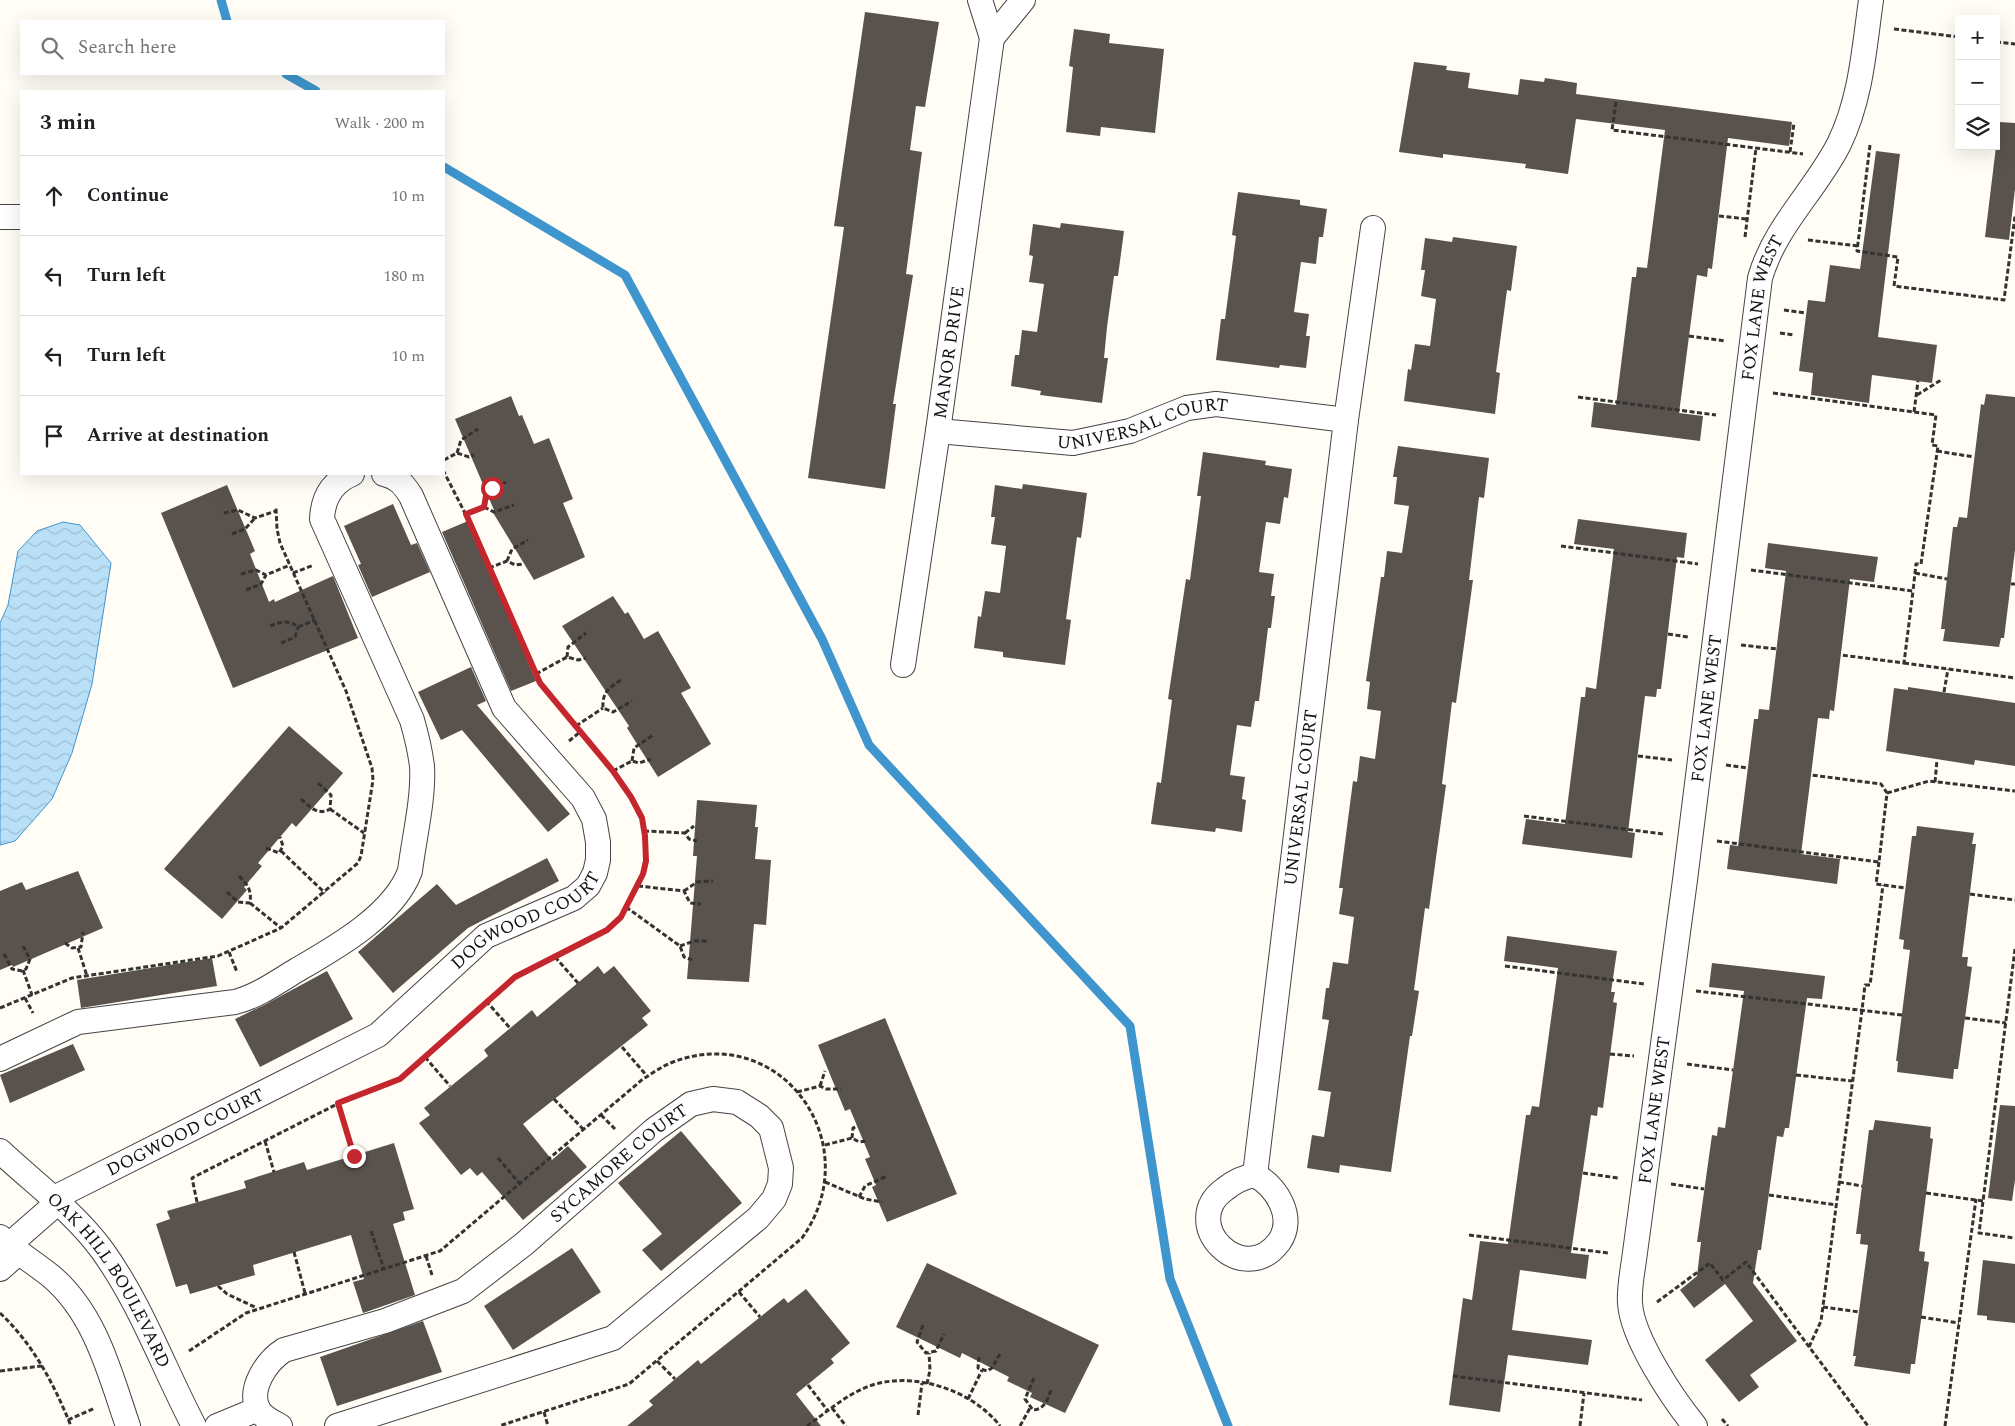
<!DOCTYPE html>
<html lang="en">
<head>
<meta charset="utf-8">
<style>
	:root { --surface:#fff; --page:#f6f6f6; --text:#202124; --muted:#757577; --line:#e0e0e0 }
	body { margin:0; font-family:Spectral,serif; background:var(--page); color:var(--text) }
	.controls { position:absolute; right:15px; top:15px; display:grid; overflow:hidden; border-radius:0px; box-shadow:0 5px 20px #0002 }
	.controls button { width:45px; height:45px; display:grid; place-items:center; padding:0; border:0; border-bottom:1px solid var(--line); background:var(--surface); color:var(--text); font:25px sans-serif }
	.stop { position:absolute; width:15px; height:15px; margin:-11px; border:4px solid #c4262e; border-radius:50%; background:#fff }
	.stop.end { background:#c4262e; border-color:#fff; box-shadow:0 1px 5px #0008 }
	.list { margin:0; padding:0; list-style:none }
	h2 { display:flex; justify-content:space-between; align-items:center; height:65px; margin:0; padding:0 20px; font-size:21px }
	h2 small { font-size:16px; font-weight:400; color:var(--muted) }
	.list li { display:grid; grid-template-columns:32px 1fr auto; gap:15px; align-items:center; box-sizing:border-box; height:80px; padding:0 20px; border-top:1px solid var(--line) }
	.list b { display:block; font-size:19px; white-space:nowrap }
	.list em { font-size:16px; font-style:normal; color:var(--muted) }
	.icon { flex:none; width:28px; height:28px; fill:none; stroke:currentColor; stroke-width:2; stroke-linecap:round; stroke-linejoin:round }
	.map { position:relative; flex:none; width:2015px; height:1426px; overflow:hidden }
	.search { position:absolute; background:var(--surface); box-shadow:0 5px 20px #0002; left:20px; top:20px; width:425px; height:55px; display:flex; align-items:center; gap:12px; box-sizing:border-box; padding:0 18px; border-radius:0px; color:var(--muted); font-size:19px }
	.panel { position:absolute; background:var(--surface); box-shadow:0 5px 20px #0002; left:20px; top:90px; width:425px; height:385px; border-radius:0px }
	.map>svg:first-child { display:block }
	.water { fill:url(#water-waves); stroke:#3f96cf }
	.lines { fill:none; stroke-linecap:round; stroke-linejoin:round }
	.stream { stroke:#3f96cf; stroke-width:9 }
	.building { fill:#5a524d }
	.street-casing { stroke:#444; stroke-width:26 }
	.path { stroke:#333; stroke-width:3; stroke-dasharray:5 2.5; stroke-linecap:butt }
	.street { stroke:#fff; stroke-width:24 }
	.route { stroke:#c4262e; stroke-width:6 }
	.labels { text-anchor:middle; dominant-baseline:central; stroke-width:5; stroke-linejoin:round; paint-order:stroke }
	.street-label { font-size:18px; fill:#111; stroke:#fff }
</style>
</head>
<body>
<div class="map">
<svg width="2015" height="1426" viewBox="0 0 2015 1426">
	<defs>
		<pattern id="water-waves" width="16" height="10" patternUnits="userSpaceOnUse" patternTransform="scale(1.25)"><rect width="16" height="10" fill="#b9e0f7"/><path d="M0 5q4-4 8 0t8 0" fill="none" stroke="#9ebfd3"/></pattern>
	</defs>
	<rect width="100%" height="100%" fill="#fffdf5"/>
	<polygon class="water" points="63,522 80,525 111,563 92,684 72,753 52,799 15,841 0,845 0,623 8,605 18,551 37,531"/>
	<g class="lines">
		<g class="stream">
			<polyline points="221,0 227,21"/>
			<polyline points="286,74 316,91"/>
			<polyline points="444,167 625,275 822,639 869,745 1130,1026 1170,1279 1228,1426"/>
		</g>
	</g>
	<g class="building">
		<polygon points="865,12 939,22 925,107 916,106 910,150 922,152 906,274 913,275 893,404 896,404 885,489 808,478 844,227 834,226"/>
		<polygon points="1074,29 1110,34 1109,43 1164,49 1155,133 1101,127 1100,136 1066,132 1073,67 1069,66"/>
		<polygon points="1414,62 1447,66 1446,70 1470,73 1468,88 1518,95 1520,79 1544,82 1545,78 1577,83 1576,94 1792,122 1789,146 1728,138 1712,269 1708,268 1707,277 1697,275 1679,413 1703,416 1700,441 1591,427 1594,402 1616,405 1632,277 1636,277 1637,267 1647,268 1665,130 1576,119 1568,174 1525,168 1526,164 1443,154 1443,158 1399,152"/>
		<polygon points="1999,122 2015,123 2015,189 2009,240 1985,237"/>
		<polygon points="1876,151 1900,154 1878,337 1937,345 1932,383 1872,375 1869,403 1811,395 1813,373 1799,371 1808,300 1825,302 1830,265 1860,269"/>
		<polygon points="1238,192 1300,200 1300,205 1327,209 1323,237 1319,237 1316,264 1301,262 1294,312 1309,314 1306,336 1310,336 1306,368 1280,365 1279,368 1216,360 1221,319 1225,319 1232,267 1236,236 1232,235"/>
		<polygon points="1061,223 1124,231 1118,276 1114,276 1107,327 1104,358 1108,358 1102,403 1040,395 1041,391 1011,386 1015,355 1019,355 1022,330 1037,332 1044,284 1029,282 1033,256 1029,255 1033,224 1060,228"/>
		<polygon points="1453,237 1517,246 1511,291 1507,290 1500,342 1496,372 1500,373 1495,414 1404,401 1408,369 1411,370 1415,344 1430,346 1436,299 1421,296 1425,270 1421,270 1425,238 1452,242"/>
		<polygon points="1986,394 2015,397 2015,550 2004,638 2001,638 1999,647 1943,641 1945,629 1941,629 1953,527 1957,527 1959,517 1967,518 1981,404 1984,405"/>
		<polygon points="511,396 519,416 522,415 534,444 549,438 573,499 563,503 585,557 534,580 492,511 494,510 455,419"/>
		<polygon points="1398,446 1489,458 1484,498 1479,497 1469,580 1473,580 1456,703 1452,702 1442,784 1446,785 1429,909 1425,908 1414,990 1419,991 1412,1036 1410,1036 1391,1172 1340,1165 1339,1173 1307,1168 1312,1135 1324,1137 1331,1092 1318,1090 1329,1020 1322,1019 1326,988 1329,988 1333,962 1348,964 1354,917 1339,914 1343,888 1339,888 1353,781 1357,782 1360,756 1375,759 1381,711 1367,709 1370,682 1366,681 1381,577 1384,577 1387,551 1402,553 1409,506 1394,504 1397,477 1393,477"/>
		<polygon points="1203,452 1266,461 1265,465 1292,469 1288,498 1284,497 1280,524 1266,522 1259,572 1274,574 1271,596 1275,596 1271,628 1268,628 1259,701 1255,701 1251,727 1237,725 1230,775 1245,777 1242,799 1246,800 1242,832 1216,828 1215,832 1151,824 1157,782 1161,783 1172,700 1168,699 1186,579 1190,580 1201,496 1197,496"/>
		<polygon points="1023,484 1087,493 1081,538 1077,537 1066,619 1071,620 1065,665 1003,657 1003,652 974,648 978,616 981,617 985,591 1000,593 1006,546 991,544 995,517 991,517 995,485 1022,489"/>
		<polygon points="227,485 255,551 250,554 269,602 274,599 275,602 333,576 358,638 233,688 161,513"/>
		<polygon points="393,504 411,545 417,543 430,572 372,597 358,565 361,564 344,526"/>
		<polygon points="1578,519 1687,533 1684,558 1677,557 1661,689 1657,689 1656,697 1645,696 1628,832 1635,833 1632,858 1522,844 1526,819 1565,824 1581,697 1585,697 1586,687 1596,689 1614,549 1574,544"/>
		<polygon points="468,521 536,681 511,691 442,532"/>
		<polygon points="1768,543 1878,557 1874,582 1850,579 1834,711 1830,710 1829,719 1818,718 1811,775 1801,854 1840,859 1837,884 1727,869 1730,845 1738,846 1754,719 1758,719 1759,709 1769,710 1786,571 1765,568"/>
		<polygon points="613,596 625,614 628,612 644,639 658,631 691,688 681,693 711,744 658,777 627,728 629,726 562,626"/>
		<polygon points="471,667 486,701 477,705 570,814 548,832 462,730 441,740 418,692"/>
		<polygon points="1908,687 2015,703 2015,766 1975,760 1974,765 1886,751 1894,688 1908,690"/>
		<polygon points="289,726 343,773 296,827 292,823 258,863 262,866 244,887 247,890 222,919 164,869"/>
		<polygon points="697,800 757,805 755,827 758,827 755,859 771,860 766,925 754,924 749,982 687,979 697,856 693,856"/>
		<polygon points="1917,826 1974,833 1972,844 1976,844 1962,957 1968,957 1967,966 1972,967 1958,1069 1954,1069 1953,1079 1897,1072 1898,1061 1896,1061 1910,950 1903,949 1904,940 1899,939 1912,836 1916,836"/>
		<polygon points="547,858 559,881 468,928 393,993 358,952 437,884 456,905"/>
		<polygon points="78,871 103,928 13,967 12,965 0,970 0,891 22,882 26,890"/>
		<polygon points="1507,936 1617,951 1611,992 1615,992 1613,1002 1617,1003 1603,1108 1598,1107 1597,1116 1591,1115 1571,1253 1589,1255 1586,1279 1520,1270 1512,1330 1592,1340 1588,1365 1508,1355 1500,1412 1449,1405 1463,1298 1472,1300 1480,1241 1508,1244 1526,1115 1530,1115 1532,1106 1539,1107 1558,968 1504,961"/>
		<polygon points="212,958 217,986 81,1008 77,980"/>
		<polygon points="1712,963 1825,976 1822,999 1807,998 1789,1128 1785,1128 1783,1137 1777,1136 1761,1250 1758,1250 1753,1283 1797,1341 1750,1375 1759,1387 1739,1402 1705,1360 1753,1321 1725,1284 1694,1308 1680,1290 1697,1276 1701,1242 1697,1242 1712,1135 1717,1136 1718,1127 1725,1128 1744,991 1709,987"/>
		<polygon points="598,966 604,974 614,966 651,1011 642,1018 648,1025 523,1124 552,1160 568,1146 587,1167 523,1220 482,1172 477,1176 470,1168 461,1175 419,1123 430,1115 424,1108 488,1056 484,1050 532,1010 537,1017"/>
		<polygon points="327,971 353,1019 260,1067 235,1019 266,1004"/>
		<polygon points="885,1018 957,1194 887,1222 872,1187 876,1185 865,1159 870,1157 850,1109 845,1111 818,1045"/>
		<polygon points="73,1044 85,1070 10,1103 0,1075"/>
		<polygon points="2000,1105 2015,1106 2015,1180 2012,1201 1988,1198"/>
		<polygon points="1875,1120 1931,1127 1930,1138 1933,1139 1919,1251 1925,1252 1924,1261 1929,1262 1915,1364 1911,1364 1910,1374 1854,1366 1856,1356 1853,1356 1868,1245 1860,1244 1861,1234 1856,1234 1869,1130 1873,1130"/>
		<polygon points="681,1131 742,1203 661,1271 642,1250 662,1234 618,1183"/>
		<polygon points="394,1143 414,1209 403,1212 405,1220 393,1224 415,1295 363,1313 353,1282 364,1279 351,1235 253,1265 255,1275 190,1294 187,1284 176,1287 156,1224 170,1219 167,1211 246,1188 244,1181 304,1162 307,1170"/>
		<polygon points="572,1248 601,1292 513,1350 484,1306"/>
		<polygon points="1983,1260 2015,1264 2015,1323 1987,1320 1987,1316 1977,1315"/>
		<polygon points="927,1263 1099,1345 1065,1413 1030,1397 1032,1393 1007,1381 1009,1377 962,1353 960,1358 896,1327"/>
		<polygon points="806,1289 850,1343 831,1359 834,1363 796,1394 821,1426 627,1426 653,1405 649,1401 698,1360 701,1364 784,1298 788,1303"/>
		<polygon points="423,1321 442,1372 337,1406 320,1357"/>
	</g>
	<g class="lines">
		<defs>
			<g id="street">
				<polyline points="980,0 992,38 1023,0"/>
				<polyline points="0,217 21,217"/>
				<path id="s1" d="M938,431L1073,443L1130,431L1187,408L1216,404L1346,420"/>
				<path id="s2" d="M903,665L938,431L992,38"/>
				<path d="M0,1059L78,1022L235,1002C258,996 277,982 297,970C335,948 394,915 410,871C414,838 424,798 422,766C420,750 416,734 412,720L322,519C323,498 332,482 352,474"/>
				<path id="s3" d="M0,1151C34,1183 74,1212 102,1250C141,1304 163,1367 194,1426"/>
				<path id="s4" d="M1255,1175L1346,420L1373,228"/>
				<path d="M1255,1175C1277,1187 1296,1218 1279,1242C1243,1290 1177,1223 1225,1189C1235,1181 1243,1177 1255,1175Z"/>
				<path id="s5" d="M52,1199L378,1035L486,936L574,898L588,886L595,873L598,860V842L594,819L583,798L504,708L411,496C404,485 398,477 384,474"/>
				<path d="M0,1237C16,1252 35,1263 52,1277C96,1315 110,1374 128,1426"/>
				<polyline points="9,1245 57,1203"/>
				<polyline points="0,1269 18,1253"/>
				<polyline points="217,1426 258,1409"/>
				<path id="s6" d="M280,1426C273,1422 262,1417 258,1409C248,1388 267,1361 284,1350L385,1321L463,1291L524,1244L654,1130L691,1104L713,1099L737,1102L759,1116L771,1128L781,1168L780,1184L774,1199L758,1218L613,1338L337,1426"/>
				<path id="s7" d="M1695,1426C1673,1399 1632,1338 1630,1303C1629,1289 1632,1274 1634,1260L1685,880L1760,278C1775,226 1815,191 1839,144C1861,99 1864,50 1871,0"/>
			</g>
		</defs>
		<use href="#street" class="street-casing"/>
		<g class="path">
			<polyline points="1894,29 1959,37"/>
			<polyline points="1996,42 2015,44"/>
			<polyline points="1616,102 1612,130 1803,154"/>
			<polyline points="1870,145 1857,251 1898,257 1894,286 2004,300 2015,216"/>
			<polyline points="1790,152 1794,123"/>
			<polyline points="1719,216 1747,219"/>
			<polyline points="1745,237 1756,148"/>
			<polyline points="1808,240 1858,246"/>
			<polyline points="1784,310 1806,313"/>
			<polyline points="1780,333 1794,335"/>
			<polyline points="1689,336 1726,341"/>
			<polyline points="1773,393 1936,415 1932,445 1938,446 1921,564 1916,564 1913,591"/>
			<polyline points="1917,395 1941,380"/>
			<polyline points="1578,397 1716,415"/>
			<polyline points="1914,412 1918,381"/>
			<polyline points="1937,451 1974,457"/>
			<polyline points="457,453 461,440 478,429"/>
			<polyline points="444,460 457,453 469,457 474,455"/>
			<polyline points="484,507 494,512 514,505"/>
			<polyline points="224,513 238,510 255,518 276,511"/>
			<polyline points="466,515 484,507 489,491 506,482"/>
			<polyline points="232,534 245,529 255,518"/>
			<polyline points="1561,546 1698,564"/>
			<polyline points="507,561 512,549 528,540"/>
			<polyline points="489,568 507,561 515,565 523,564"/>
			<polyline points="1751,570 1913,591 1904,663 1841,655"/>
			<polyline points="293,573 314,565"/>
			<polyline points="1915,573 1947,579"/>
			<polyline points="241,574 256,570 266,575 290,565"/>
			<polyline points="2011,584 2015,584"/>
			<polyline points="246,590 261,584 266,575"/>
			<path d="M270,626C281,622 288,619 298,627L315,620"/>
			<polyline points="1668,634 1688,637"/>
			<polyline points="281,643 295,637 298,627"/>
			<polyline points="1741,645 1777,649"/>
			<polyline points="567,657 568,647 586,633"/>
			<polyline points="1904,663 2015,678"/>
			<polyline points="536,674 567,657 578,660 586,658"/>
			<path d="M621,680C609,688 602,692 603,708L613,712L632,701"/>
			<polyline points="1944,692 1948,669"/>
			<polyline points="576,726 603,708"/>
			<polyline points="569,741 580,732"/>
			<polyline points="1638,756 1672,760"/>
			<polyline points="632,761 634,748 653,735"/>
			<polyline points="1726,765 1748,768"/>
			<polyline points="613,771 632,761 639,763 651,759"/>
			<polyline points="1935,782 1937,760"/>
			<polyline points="1887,793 1929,781 2015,791"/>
			<path d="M301,799C310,807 318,816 330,809L331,795L317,782"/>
			<polyline points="330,809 364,833"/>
			<polyline points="1524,816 1663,834"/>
			<polyline points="644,831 685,833 689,839 697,841"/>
			<polyline points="685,833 694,826"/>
			<polyline points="1717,841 1879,862 1887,793 1881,784 1811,775"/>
			<polyline points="266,848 279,853 283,846 280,837"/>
			<polyline points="281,851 325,893"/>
			<polyline points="1879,862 1876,884 1906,888"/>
			<polyline points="638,886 684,891 690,903 701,904"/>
			<polyline points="684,891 697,882 713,881"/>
			<path d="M227,892L238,902L250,903C252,889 247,884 237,874"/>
			<polyline points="1970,894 2015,900"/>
			<polyline points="250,903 281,928"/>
			<polyline points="626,907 680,946 684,957 692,960"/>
			<polyline points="65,943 72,948 81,947 83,932"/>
			<polyline points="680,946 694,941 707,941"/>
			<polyline points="78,948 87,976"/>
			<polyline points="2015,949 1979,1233 2015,1238"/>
			<polyline points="229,952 237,972"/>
			<polyline points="4,954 12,969 22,971 26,969 30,959 23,946"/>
			<polyline points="555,957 578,983"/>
			<polyline points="1505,966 1644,984"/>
			<polyline points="23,970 32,995"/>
			<polyline points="1696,991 1902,1015"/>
			<polyline points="25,998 33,1013"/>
			<polyline points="486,1001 510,1028"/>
			<polyline points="0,1008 72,978 218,956 281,928 358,863 361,856 373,780 372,768 346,691 280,543 277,529 276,508"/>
			<polyline points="1965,1018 2006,1023"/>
			<polyline points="622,1047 647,1076"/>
			<polyline points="1610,1054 1634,1056"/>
			<polyline points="425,1057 450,1086"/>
			<polyline points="1687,1064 1733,1070"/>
			<polyline points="1796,1075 1852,1081"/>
			<polyline points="820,1086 825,1071"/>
			<polyline points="797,1092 820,1086 826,1089 841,1089"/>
			<polyline points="554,1099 584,1130"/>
			<polyline points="338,1103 354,1156"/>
			<polyline points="601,1115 615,1129"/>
			<polyline points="852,1138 853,1128 858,1126"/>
			<polyline points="265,1141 274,1172"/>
			<polyline points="825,1145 852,1138 859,1142 867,1141"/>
			<polyline points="498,1158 520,1184"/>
			<polyline points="1583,1173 1618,1178"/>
			<polyline points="825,1182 865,1199 882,1202"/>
			<polyline points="1839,1182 1862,1186"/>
			<polyline points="1671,1184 1704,1189"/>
			<polyline points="1926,1193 1983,1201"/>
			<polyline points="1769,1195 1836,1205"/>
			<polyline points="859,1197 865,1186 887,1176"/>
			<polyline points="197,1202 192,1178 351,1097 400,1079 515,977 607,930 621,917 643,874 646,861 645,836 642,818 631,797 613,771 540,683 466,515 444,472"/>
			<polyline points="371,1231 384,1269"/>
			<polyline points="1469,1235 1608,1253"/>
			<polyline points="294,1252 305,1293"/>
			<polyline points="426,1256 432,1275"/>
			<polyline points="218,1286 227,1294 257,1308"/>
			<polyline points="739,1292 760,1317"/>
			<polyline points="1657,1302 1710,1263 1723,1280 1746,1262 1868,1426"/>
			<polyline points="1823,1307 1859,1312"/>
			<path d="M0,1313C33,1344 54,1384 71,1426"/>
			<polyline points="1921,1317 1959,1323"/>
			<polyline points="923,1325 917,1342 926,1353 936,1351 944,1334"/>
			<polyline points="1809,1347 1821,1321 1862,1010 1865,985 1870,985 1883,885"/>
			<path d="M189,1351L246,1313L440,1251L643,1079C653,1073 662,1066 673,1062C781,1021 869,1144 802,1238L629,1384L499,1426"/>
			<polyline points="979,1357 978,1368 987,1371 992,1368 1001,1352"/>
			<polyline points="657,1361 675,1379"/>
			<polyline points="0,1371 42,1366"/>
			<polyline points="1453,1376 1642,1400"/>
			<path d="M1034,1378L1025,1399L1033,1410C1045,1409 1047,1400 1051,1390"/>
			<polyline points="927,1384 930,1370 929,1353"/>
			<polyline points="808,1385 828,1411"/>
			<polyline points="968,1399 982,1370"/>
			<polyline points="832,1408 846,1426"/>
			<polyline points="544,1412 548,1426"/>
			<polyline points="918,1415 922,1383"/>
			<polyline points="1722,1419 1728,1426"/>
			<polyline points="68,1420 95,1408"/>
			<path d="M807,1426C824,1414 840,1400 858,1391C903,1367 970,1387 1000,1426"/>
			<polyline points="1020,1426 1030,1408"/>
			<polyline points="1580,1426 1584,1393"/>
			<polyline points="1945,1426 1976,1199"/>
		</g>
		<use href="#street" class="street"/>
	</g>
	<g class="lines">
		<polyline class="route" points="354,1156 338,1103 400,1079 515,977 607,930 621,917 643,874 646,861 645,836 642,818 631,797 613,771 540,683 466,514 484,507 486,496 492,488"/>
	</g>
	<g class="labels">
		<g class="street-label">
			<text stroke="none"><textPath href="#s7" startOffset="1145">FOX LANE WEST</textPath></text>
			<text stroke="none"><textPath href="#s2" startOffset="316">MANOR DRIVE</textPath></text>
			<text stroke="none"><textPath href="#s1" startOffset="208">UNIVERSAL COURT</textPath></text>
			<text stroke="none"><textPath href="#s7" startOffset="740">FOX LANE WEST</textPath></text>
			<text stroke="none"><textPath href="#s4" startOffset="380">UNIVERSAL COURT</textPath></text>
			<text stroke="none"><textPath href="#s5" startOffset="554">DOGWOOD COURT</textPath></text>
			<text stroke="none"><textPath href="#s7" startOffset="335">FOX LANE WEST</textPath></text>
			<text stroke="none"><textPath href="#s5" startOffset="149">DOGWOOD COURT</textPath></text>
			<text stroke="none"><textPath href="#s6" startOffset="488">SYCAMORE COURT</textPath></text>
			<text stroke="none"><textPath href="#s3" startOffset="171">OAK HILL BOULEVARD</textPath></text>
		</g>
	</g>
</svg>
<div class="controls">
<button>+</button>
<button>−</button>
<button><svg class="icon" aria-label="layers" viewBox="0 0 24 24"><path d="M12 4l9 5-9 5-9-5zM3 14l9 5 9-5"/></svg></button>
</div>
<div class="stop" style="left:492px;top:488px"></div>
<div class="stop end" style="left:354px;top:1156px"></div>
<div class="search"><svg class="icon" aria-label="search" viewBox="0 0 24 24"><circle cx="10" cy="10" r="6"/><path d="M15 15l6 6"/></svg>Search here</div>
<section class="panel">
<h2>3 min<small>Walk · 200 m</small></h2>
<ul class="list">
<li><svg class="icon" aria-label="ahead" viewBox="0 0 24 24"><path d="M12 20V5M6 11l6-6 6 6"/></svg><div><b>Continue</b></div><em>10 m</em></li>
<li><svg class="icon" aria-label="left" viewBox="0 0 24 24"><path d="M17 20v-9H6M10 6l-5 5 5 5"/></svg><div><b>Turn left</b></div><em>180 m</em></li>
<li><svg class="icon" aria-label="left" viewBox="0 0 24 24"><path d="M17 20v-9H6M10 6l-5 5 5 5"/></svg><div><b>Turn left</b></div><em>10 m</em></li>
<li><svg class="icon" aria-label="arrive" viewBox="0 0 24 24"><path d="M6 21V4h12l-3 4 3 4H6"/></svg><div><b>Arrive at destination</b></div></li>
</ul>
</section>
</div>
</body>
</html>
